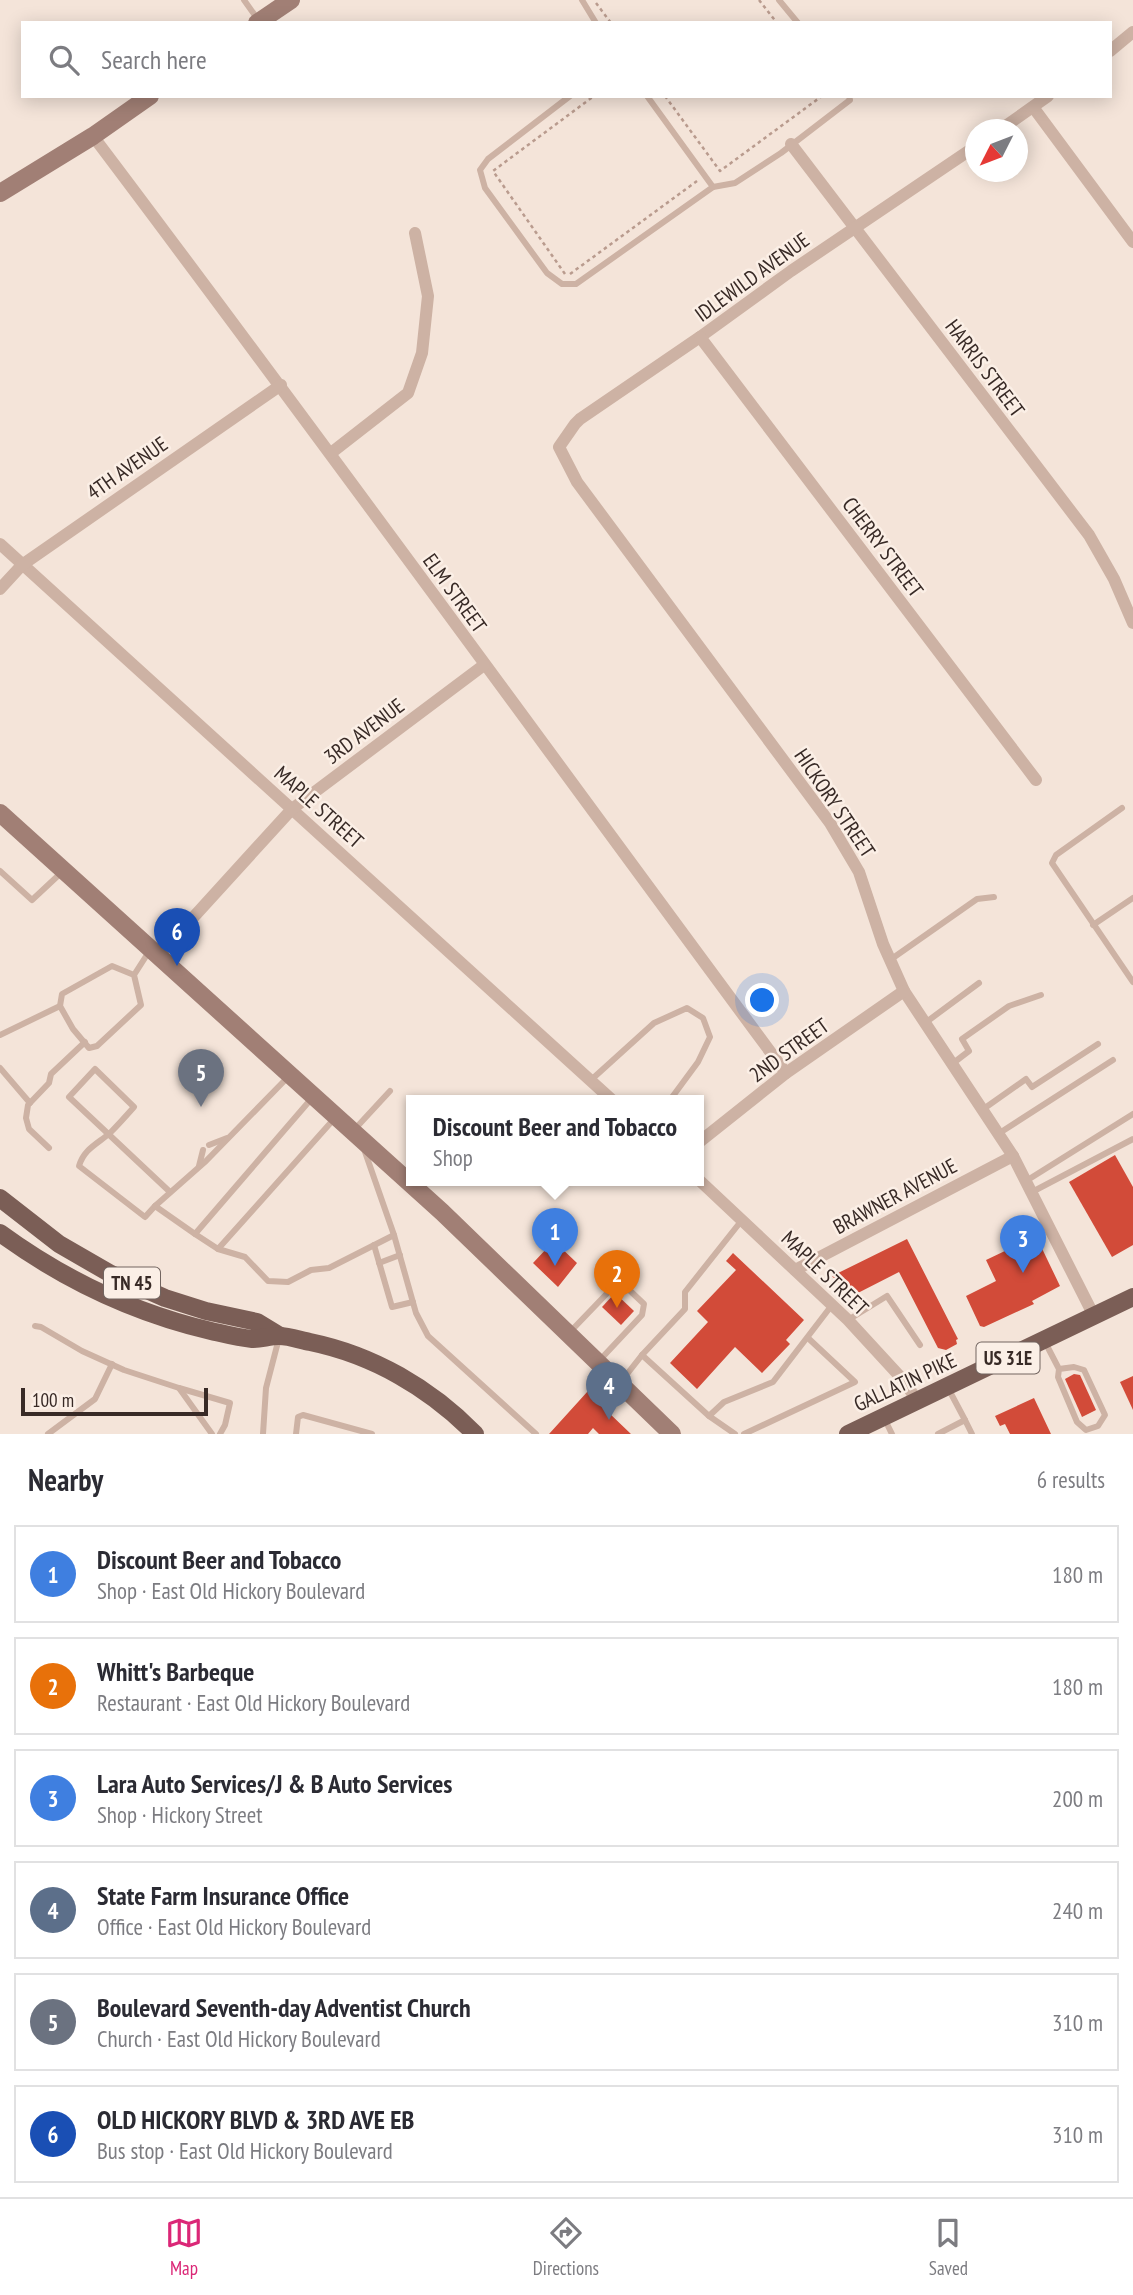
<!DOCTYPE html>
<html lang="en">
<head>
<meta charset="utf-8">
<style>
	:root { --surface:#fff; --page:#f2f2f3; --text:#2b2b33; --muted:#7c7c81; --line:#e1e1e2; --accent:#db2777 }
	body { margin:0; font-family:"PT Sans Narrow",sans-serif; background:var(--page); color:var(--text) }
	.compass { position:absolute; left:965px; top:119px; width:63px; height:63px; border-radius:50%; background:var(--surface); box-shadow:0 4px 18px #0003; rotate:228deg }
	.scale { position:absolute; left:21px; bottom:18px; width:187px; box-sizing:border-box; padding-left:7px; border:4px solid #382a26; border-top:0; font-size:19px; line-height:24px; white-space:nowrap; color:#382a26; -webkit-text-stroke:5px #fbefe6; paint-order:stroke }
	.you { position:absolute; left:763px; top:1001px; width:24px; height:24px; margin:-18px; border:5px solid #fff; border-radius:50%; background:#1a73e8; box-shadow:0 0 0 10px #1a73e833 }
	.badge { display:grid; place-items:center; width:46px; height:46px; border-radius:50%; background:var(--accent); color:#fff; font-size:23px; font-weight:700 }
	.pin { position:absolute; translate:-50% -58px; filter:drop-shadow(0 2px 4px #0008) }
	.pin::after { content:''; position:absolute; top:37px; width:24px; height:21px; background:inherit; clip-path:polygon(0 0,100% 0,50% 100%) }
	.popup { position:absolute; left:406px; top:1095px; width:298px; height:91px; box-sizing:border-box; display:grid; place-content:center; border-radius:0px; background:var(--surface); filter:drop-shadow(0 2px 5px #0005); font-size:23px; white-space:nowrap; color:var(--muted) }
	.popup b { font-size:26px; color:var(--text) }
	.popup::after { content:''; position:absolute; left:50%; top:100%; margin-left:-14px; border:14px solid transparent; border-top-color:var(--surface) }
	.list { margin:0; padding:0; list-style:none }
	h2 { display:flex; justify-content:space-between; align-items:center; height:91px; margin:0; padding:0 28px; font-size:30px }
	h2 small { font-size:23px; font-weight:400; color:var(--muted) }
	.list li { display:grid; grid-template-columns:46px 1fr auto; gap:21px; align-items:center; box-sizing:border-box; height:98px; margin:0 14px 14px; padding:0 14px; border:2px solid var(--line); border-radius:0px }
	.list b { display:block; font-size:26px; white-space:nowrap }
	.list p { margin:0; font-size:23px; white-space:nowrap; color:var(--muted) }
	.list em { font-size:23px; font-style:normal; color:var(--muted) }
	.icon { flex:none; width:38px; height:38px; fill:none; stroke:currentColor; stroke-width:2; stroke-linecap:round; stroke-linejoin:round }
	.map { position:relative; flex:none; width:1133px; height:1434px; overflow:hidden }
	.search { position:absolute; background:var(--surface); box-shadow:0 4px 18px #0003; left:21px; right:21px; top:21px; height:77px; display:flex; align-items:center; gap:18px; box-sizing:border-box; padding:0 24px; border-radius:0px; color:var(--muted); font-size:26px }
	.sheet { height:763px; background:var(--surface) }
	nav { display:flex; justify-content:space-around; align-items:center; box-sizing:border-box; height:98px; border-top:2px solid var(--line); background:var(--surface); font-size:19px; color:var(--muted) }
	nav a { display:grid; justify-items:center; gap:4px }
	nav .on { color:var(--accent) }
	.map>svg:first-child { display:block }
	.building { fill:#d24b39 }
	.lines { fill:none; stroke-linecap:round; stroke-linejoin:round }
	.path { stroke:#b99b8e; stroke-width:2.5; stroke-dasharray:3.5 3.5; stroke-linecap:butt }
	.lane { stroke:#cdb2a4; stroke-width:6 }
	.street { stroke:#cdb2a4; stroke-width:12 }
	.secondary { stroke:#a17f75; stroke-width:18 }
	.primary { stroke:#7b5e56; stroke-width:18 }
	.labels { text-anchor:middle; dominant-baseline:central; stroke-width:5; stroke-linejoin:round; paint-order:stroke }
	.shield { fill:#fbefe6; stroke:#726560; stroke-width:2 }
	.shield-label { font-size:19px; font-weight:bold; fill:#382a26 }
	.street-label { font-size:21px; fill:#382a26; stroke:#fbefe6 }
</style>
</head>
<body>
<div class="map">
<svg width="1133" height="1434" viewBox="0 0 1133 1434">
	<rect width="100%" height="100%" fill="#f4e4d9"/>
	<g class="building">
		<polygon points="1115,1155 1133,1187 1133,1245 1112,1257 1069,1182"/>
		<polygon points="1036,1236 1060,1286 1032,1301 1034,1304 984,1327 980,1326 966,1296 996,1281 986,1260"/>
		<polygon points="907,1239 958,1339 956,1340 957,1344 946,1350 938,1348 899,1272 852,1296 832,1276"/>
		<polygon points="557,1244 577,1263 558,1287 533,1263 549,1246 552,1249"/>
		<polygon points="733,1253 804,1320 786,1340 790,1344 762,1373 735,1347 697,1389 670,1363 708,1322 697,1311 736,1270 726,1261"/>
		<polygon points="615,1293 634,1311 621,1325 602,1307"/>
		<polygon points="1074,1374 1080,1375 1096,1410 1082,1417 1065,1379"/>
		<polygon points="1133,1376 1133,1410 1120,1382"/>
		<polygon points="588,1391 610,1410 608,1412 631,1434 599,1434 593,1428 588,1434 549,1434"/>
		<polygon points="1034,1398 1051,1434 1010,1434 1005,1424 1000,1426 995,1416"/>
	</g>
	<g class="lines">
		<g class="path">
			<polyline points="759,0 777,23"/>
			<polyline points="596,3 611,23"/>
			<polyline points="665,96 720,171 822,96"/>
			<polyline points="565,274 493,171 594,96"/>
			<polyline points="570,274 697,181"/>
		</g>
		<g class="lane">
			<polyline points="244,0 259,21"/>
			<polyline points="582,0 596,23"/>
			<polyline points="779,0 798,23"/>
			<polyline points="570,96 488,159 480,170 485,188 547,273 562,284 576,284 713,187 735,183 781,153 850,100 849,96"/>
			<polyline points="647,96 713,187"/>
			<polyline points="1122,808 1056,855 1052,863 1133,982"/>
			<polyline points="0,871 32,900 62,872"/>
			<polyline points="1093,925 1133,898"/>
			<polyline points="890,960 977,899 994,897"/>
			<polyline points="134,975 112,966 62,994 60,1006 73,1029 89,1048 97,1046 141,1005 134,975 150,950"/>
			<polyline points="925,1023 979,983"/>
			<polyline points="0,1035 60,1006"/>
			<polyline points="952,1064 969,1051 962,1039 1009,1006 1041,995"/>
			<polyline points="0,1068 30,1103"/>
			<polyline points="591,1080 654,1023 687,1008 703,1018 710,1037 698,1062 670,1100"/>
			<polyline points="312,1098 195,1234 218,1249 334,1119"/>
			<polyline points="982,1110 1026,1079 1032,1087 1098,1044"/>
			<polyline points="354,1130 390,1091"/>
			<polyline points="998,1134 1113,1060"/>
			<polyline points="209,1145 227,1138"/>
			<polyline points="49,1148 29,1129 26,1118 28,1105 49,1083 51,1074 85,1042"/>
			<polyline points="364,1149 394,1235 416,1313 428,1336 536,1434"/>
			<polyline points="199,1166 203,1150"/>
			<polyline points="1026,1181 1133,1114"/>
			<polyline points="1032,1192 1133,1139"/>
			<path d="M155,1206L145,1217L79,1166C84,1149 97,1144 110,1133C118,1125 126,1116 134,1107L95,1069L69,1097L170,1192"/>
			<polyline points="195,1234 155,1206 206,1161 289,1076"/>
			<polyline points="374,1245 392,1307 413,1302"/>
			<polyline points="218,1249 245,1257 268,1281 288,1282 311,1270 329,1268 394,1235"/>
			<polyline points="379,1263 400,1255"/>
			<polyline points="848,1320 887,1296 920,1345"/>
			<polyline points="35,1326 41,1327 82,1351 124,1370 179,1388 212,1434"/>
			<polyline points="569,1333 617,1283 624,1285 644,1304 642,1315 598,1362"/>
			<polyline points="1045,1342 1059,1369 1058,1377 1077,1422 1086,1430 1098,1426 1105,1415 1084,1370 1074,1367 1059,1369"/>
			<polyline points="642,1355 709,1416 735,1434"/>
			<polyline points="620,1383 642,1355 685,1309 685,1292 742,1220"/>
			<polyline points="179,1388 230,1403 225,1425 220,1434"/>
			<polyline points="948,1388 965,1420"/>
			<polyline points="709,1416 724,1402 773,1382 832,1305"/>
			<polyline points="885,1420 892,1434"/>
			<polyline points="48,1434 95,1399 112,1364"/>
			<polyline points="263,1434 266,1388 279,1338"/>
			<polyline points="296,1434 298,1417 303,1415 372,1434"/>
			<polyline points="744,1434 855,1382 808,1338"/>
			<polyline points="938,1434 965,1420 972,1434"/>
		</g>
		<g class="street">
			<polyline points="1110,51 1133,32"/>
			<polyline points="1033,107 1133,242"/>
			<polyline points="1000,130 1048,96"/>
			<path d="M93,136C327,446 555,761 786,1073"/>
			<polyline points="791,144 1089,535 1114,579 1133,623"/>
			<polyline points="976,146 791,271 700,337 580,419 575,424 559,447 577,482 830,823 859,872 883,944 904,991 1013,1156 1094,1316"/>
			<polyline points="700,337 1036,780"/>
			<polyline points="331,453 408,393 422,353 428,296 415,233"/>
			<polyline points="0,544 612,1100"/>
			<polyline points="0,589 22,565 281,385"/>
			<polyline points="159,955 292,809 484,665"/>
			<polyline points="698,1143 786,1073 904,991"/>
			<polyline points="698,1179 848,1320 905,1382 917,1401"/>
			<polyline points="795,1270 1013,1156"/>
		</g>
		<g class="secondary">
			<polyline points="257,23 291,0"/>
			<polyline points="0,193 93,136 150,96"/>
			<polyline points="0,813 442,1212 672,1434"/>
		</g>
		<g class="primary">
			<polyline points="0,1198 59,1244 111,1274 165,1298 206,1311 257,1322 280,1336"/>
			<path d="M0,1233C63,1279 134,1313 211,1331C224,1334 239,1338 252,1339C261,1339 270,1336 279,1336C289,1336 300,1340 310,1342C373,1355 430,1388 475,1434"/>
			<polyline points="848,1434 1133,1297"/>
		</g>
	</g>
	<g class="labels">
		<g class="shield">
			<rect x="104" y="1267.5" width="56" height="31" rx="5"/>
			<rect x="976.5" y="1342.5" width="63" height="31" rx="5"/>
		</g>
		<g class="shield-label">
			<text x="132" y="1283">TN 45</text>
			<text x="1008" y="1358">US 31E</text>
		</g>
		<g class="street-label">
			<text transform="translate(752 277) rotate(-36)">IDLEWILD AVENUE</text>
			<text transform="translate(985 368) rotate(53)">HARRIS STREET</text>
			<text transform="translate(127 468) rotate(-35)">4TH AVENUE</text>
			<text transform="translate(883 547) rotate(53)">CHERRY STREET</text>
			<text transform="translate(455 593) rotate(54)">ELM STREET</text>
			<text transform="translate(364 731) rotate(-37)">3RD AVENUE</text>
			<text transform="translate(835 803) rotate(56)">HICKORY STREET</text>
			<text transform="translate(319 807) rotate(42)">MAPLE STREET</text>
			<text transform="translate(789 1050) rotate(-36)">2ND STREET</text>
			<text transform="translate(895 1196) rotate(-28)">BRAWNER AVENUE</text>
			<text transform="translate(825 1273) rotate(44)">MAPLE STREET</text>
			<text transform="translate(905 1382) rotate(-25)">GALLATIN PIKE</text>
		</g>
	</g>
</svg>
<svg class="compass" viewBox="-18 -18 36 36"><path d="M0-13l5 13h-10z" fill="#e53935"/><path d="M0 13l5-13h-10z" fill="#7c7c81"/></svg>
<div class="scale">100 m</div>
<div class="you"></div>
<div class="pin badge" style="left:555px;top:1266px;background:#3f7fe0">1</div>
<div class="popup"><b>Discount Beer and Tobacco</b>Shop</div>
<div class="pin badge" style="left:617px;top:1308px;background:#e8710a">2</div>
<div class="pin badge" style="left:1023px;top:1273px;background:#3f7fe0">3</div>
<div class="pin badge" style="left:609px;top:1420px;background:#5c6f8a">4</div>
<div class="pin badge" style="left:201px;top:1107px;background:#6b7280">5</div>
<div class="pin badge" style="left:177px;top:966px;background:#1a4fb4">6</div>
<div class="search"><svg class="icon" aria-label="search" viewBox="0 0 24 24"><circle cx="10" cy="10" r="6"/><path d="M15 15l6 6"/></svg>Search here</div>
</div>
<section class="sheet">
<h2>Nearby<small>6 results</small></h2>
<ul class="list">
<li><span class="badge" style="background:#3f7fe0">1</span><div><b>Discount Beer and Tobacco</b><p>Shop · East Old Hickory Boulevard</p></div><em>180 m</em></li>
<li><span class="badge" style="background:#e8710a">2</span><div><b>Whitt's Barbeque</b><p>Restaurant · East Old Hickory Boulevard</p></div><em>180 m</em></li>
<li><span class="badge" style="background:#3f7fe0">3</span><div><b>Lara Auto Services/J &amp; B Auto Services</b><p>Shop · Hickory Street</p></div><em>200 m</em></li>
<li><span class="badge" style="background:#5c6f8a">4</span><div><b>State Farm Insurance Office</b><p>Office · East Old Hickory Boulevard</p></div><em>240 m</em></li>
<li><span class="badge" style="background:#6b7280">5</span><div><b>Boulevard Seventh-day Adventist Church</b><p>Church · East Old Hickory Boulevard</p></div><em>310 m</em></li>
<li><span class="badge" style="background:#1a4fb4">6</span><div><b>OLD HICKORY BLVD &amp; 3RD AVE EB</b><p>Bus stop · East Old Hickory Boulevard</p></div><em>310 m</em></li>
</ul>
</section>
<nav>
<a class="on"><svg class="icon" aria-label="map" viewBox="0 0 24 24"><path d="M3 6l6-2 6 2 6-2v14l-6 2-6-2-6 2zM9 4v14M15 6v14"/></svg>Map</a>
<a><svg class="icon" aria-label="directions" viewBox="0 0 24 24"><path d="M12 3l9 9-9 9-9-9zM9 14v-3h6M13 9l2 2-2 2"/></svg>Directions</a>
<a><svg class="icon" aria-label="saved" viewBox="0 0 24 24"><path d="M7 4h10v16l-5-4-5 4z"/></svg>Saved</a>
</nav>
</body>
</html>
